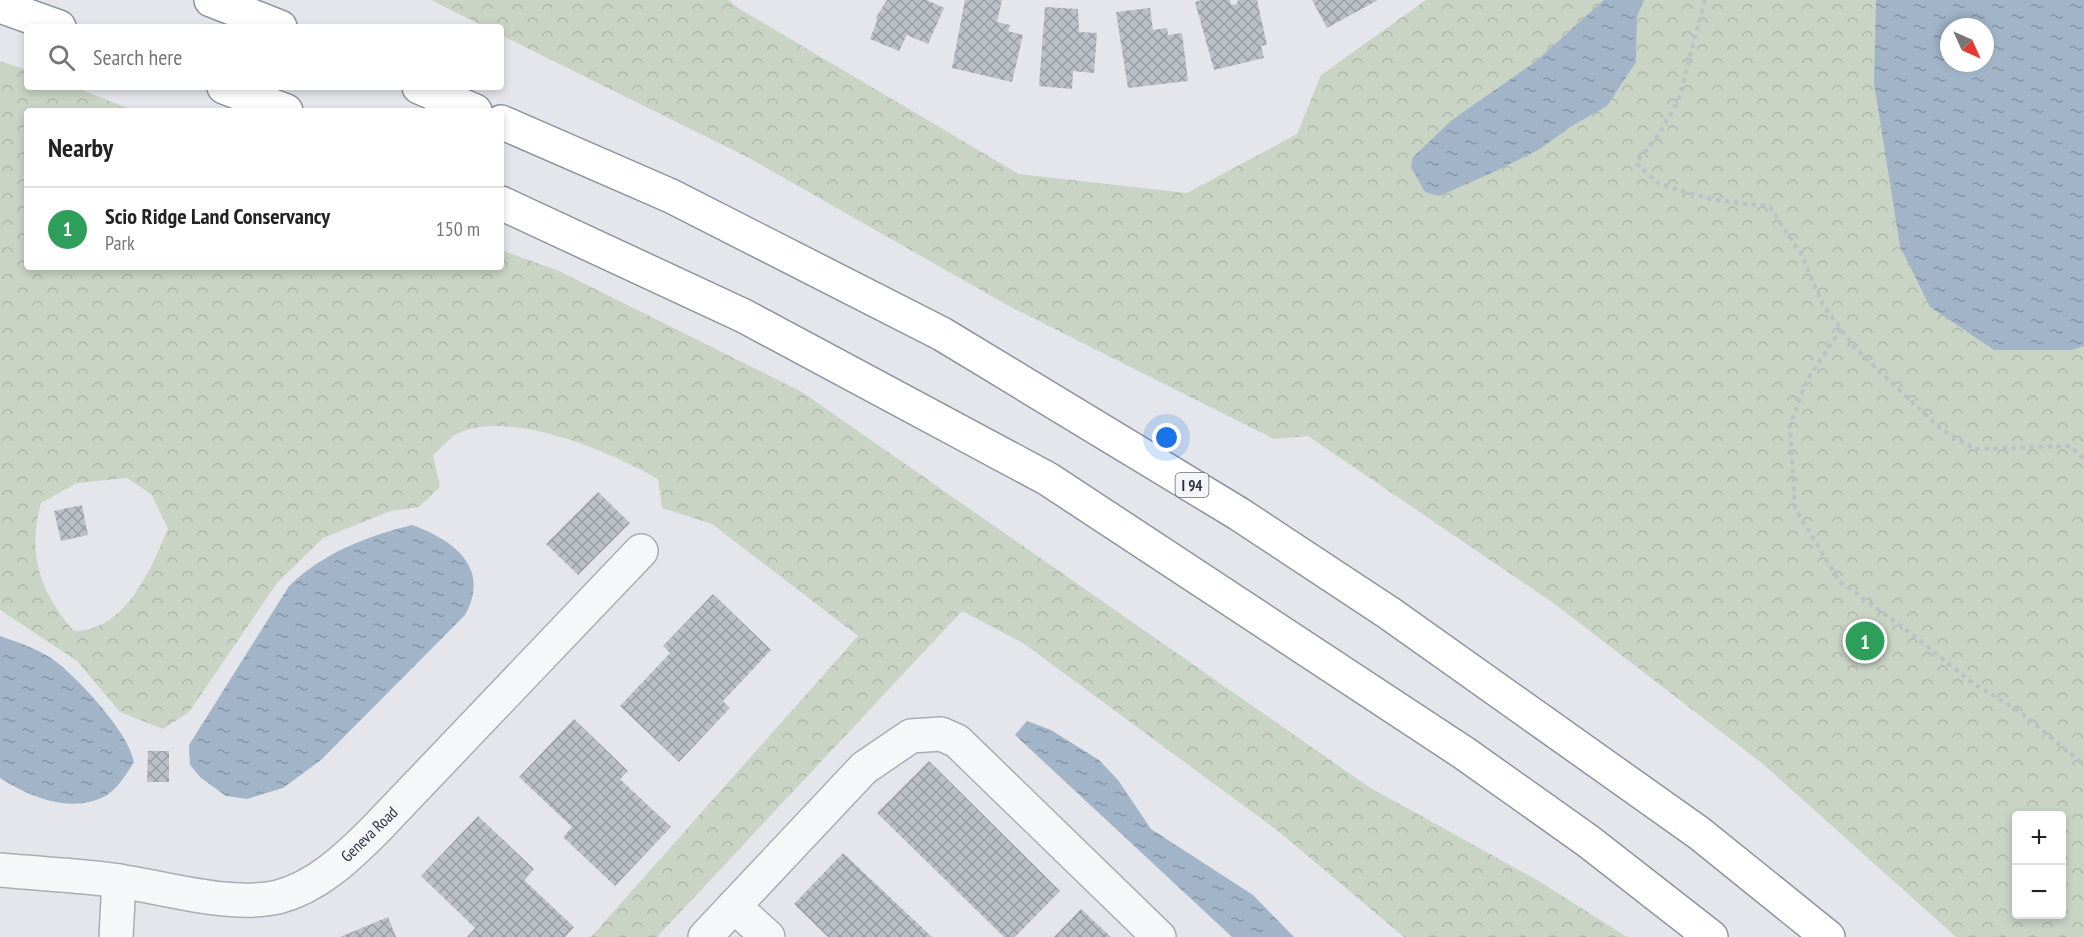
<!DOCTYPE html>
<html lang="en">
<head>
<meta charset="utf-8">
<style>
	:root { --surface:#fff; --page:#f2f2f2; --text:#222; --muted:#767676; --line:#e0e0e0; --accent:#c55366 }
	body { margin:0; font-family:"PT Sans Narrow",sans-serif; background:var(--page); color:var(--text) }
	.controls { position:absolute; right:18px; bottom:18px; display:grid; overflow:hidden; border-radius:6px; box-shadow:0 3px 9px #0003 }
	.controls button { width:54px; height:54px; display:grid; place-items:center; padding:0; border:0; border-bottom:2px solid var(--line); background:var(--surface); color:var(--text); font:30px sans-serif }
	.compass { position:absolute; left:1940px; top:18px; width:54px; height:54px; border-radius:50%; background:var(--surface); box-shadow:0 3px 9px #0003; rotate:135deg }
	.you { position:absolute; left:1167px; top:438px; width:21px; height:21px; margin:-15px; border:4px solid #fff; border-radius:50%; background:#1a73e8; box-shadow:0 0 0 9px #1a73e833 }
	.badge { display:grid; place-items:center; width:39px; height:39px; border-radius:50%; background:var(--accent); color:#fff; font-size:20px; font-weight:700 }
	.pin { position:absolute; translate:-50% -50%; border:3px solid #fff; box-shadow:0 2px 6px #0006 }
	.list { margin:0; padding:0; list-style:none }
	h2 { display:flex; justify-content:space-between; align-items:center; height:78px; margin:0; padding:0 24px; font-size:26px }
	h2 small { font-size:20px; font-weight:400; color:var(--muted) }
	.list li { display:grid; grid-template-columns:39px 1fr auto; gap:18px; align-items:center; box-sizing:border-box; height:84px; padding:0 24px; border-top:2px solid var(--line) }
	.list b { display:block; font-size:22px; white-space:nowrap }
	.list p { margin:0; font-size:20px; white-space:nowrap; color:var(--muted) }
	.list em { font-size:20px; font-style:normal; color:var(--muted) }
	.icon { flex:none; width:33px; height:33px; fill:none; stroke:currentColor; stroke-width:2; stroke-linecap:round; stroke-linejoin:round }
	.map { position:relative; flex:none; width:2084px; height:937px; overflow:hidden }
	.search { position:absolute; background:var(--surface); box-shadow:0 3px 9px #0003; left:24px; top:24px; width:480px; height:66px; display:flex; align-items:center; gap:15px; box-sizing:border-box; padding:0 21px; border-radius:6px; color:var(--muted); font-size:22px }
	.panel { position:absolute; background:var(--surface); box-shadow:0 3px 9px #0003; left:24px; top:108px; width:480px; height:162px; border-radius:6px }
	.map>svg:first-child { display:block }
	.forest { fill:url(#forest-crowns); fill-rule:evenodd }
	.water { fill:url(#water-ripples); fill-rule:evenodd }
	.building { fill:url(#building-cross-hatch) }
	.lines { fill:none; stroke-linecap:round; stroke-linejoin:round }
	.street-casing { stroke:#a9adb5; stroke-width:36 }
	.highway-casing { stroke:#8c94a0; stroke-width:36 }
	.path { stroke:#bdc0c6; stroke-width:4; stroke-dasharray:4.5 4.5; stroke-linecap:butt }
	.street { stroke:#f6f7f9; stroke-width:33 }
	.highway { stroke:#fff; stroke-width:33 }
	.labels { text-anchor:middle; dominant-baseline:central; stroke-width:5; stroke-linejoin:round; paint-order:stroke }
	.shield { fill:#f3f5f8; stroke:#686e79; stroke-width:1.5 }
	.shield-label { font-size:15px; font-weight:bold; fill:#2c3442 }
	.street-label { font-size:16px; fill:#2c3442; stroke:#f3f5f8 }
</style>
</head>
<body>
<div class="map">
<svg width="2084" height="937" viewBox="0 0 2084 937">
	<defs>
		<pattern id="forest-crowns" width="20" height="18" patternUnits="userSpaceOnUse" patternTransform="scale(1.5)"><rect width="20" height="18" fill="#c9d4c5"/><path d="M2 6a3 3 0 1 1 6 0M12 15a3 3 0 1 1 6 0" fill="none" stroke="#adb7aa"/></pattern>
		<pattern id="water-ripples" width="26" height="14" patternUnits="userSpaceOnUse" patternTransform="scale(1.5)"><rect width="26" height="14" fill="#a2b5c8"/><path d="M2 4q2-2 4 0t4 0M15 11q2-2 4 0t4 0" fill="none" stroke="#8494a4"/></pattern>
		<pattern id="building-cross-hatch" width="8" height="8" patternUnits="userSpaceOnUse" patternTransform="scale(1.5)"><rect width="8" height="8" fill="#bbc0c7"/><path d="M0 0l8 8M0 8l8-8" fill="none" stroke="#989da3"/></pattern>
	</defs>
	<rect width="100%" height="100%" fill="#e4e6eb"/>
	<g class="forest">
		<path d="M431,0H729L738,8L1019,174L1187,193L1297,134L1321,75L1426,0H2084V937H1956L1763,764L1556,605L1308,436L1274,439L1007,305L749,158L501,35V27H485ZM1949,27H1985V63H1949ZM2016,816H2062V914H2016Z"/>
		<path d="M0,61L27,70V87H74L135,111H27V267H501V250L559,271L802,392L1369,787L1537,880L1627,937H1404L1278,831L1023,643L962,611L657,937H591L858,636L712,524L662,508L658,479C611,452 510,408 457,434C449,438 441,449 433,455L440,487L419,507L391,511L323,538L277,583L189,712L163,729L120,712L77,661L0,610ZM127,478L152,495L168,529C150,570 126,631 74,631C40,593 27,553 41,503L77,483Z"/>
	</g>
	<g class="water">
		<polygon points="1604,0 1644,0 1637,17 1636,62 1607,106 1570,127 1540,149 1496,171 1439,196 1425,192 1411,167 1413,157 1452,120 1535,62"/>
		<path d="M1876,0H2084V346L2072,350H1994L1930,307L1900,246L1874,83ZM1949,27H1985V63H1949Z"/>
		<path d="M412,525C454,540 491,568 465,615L321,760L283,788L247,799L226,796L201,778L190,765L189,745L289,586C323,553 367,536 412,525Z"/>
		<path d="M0,636C20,643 42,650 59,664C83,684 128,732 134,762C127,773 118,788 107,795C72,815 30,797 0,778Z"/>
		<polygon points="1027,721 1051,730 1099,760 1118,780 1151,829 1253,895 1294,937 1232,937 1015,735"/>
	</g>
	<g class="building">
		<polygon points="887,0 927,0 944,8 928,44 907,35 899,51 870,39 877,21 876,17"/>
		<polygon points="965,0 1002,0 997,22 1010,25 1008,31 1023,35 1012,82 952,68"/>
		<polygon points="1202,0 1230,0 1231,5 1237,4 1238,0 1257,0 1267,45 1261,46 1264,58 1214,70 1195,2"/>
		<polygon points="1312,0 1378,0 1327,28"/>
		<polygon points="1045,7 1078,9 1079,32 1097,33 1094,73 1073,71 1072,89 1039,86"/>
		<polygon points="1150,8 1153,30 1167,28 1168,35 1182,33 1188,81 1128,88 1116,12"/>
		<polygon points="598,492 630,523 578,575 546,544"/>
		<polygon points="82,505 88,535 61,541 54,511"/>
		<polygon points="713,594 771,650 723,701 730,708 679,762 620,706 670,653 663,646"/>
		<polygon points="574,719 628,771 620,779 671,827 615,886 563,837 572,827 519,777"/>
		<polygon points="148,751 169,751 169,782 147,782"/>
		<polygon points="929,761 1060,891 1015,937 1004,937 877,813"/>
		<polygon points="478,816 534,869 524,880 574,927 565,937 467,937 475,928 421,876"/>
		<polygon points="843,853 932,937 828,937 794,904"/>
		<polygon points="1081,909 1111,937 1054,937"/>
		<polygon points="388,917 396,937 340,937"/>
	</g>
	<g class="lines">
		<defs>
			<g id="street">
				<path d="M0,870C39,874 80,875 119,881C166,888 231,908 278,897C317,887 348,857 375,830L641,551"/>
				<polyline points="734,906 768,937"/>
				<polyline points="116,937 119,881"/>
				<polyline points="705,937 864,768 911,736 941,734 957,741 1159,937"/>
			</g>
			<g id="highway">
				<polyline points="211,0 280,27"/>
				<polyline points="0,6 59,27"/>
				<polyline points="224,87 286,111"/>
				<polyline points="419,87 475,111"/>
				<polyline points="501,122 671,196 942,334 1239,514 1389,613 1699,833 1828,937"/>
				<polyline points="501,203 744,316 1048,479 1464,753 1588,841 1711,937"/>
			</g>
		</defs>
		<use href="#street" class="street-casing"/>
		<use href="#highway" class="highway-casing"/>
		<g class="path">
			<polyline points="1705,0 1678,101 1659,134 1636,163 1659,184 1710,199 1770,207 1801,254 1823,305 1856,349 1941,429 1975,449 2070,446 2084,459"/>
			<polyline points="1841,329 1807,380 1790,425 1795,508 1839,581 1917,638 1974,684 2019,711 2084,765"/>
		</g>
		<use href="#street" class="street"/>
		<use href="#highway" class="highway"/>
	</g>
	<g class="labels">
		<rect class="shield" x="1175.5" y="473" width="33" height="24" rx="4.5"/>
		<g class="shield-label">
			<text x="1192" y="485">I 94</text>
		</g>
		<g class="street-label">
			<text transform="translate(369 834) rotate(-44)">Geneva Road</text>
		</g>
	</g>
</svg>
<div class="controls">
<button>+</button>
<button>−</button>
</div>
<svg class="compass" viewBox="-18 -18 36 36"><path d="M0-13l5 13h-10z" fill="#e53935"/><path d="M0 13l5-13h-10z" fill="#767676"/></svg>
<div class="you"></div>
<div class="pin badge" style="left:1865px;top:641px;background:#2e9e5b">1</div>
<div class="search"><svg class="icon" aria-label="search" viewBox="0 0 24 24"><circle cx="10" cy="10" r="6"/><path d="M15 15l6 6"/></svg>Search here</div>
<section class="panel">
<h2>Nearby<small></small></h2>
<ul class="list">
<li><span class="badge" style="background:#2e9e5b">1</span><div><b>Scio Ridge Land Conservancy</b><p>Park</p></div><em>150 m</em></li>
</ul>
</section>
</div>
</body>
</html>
